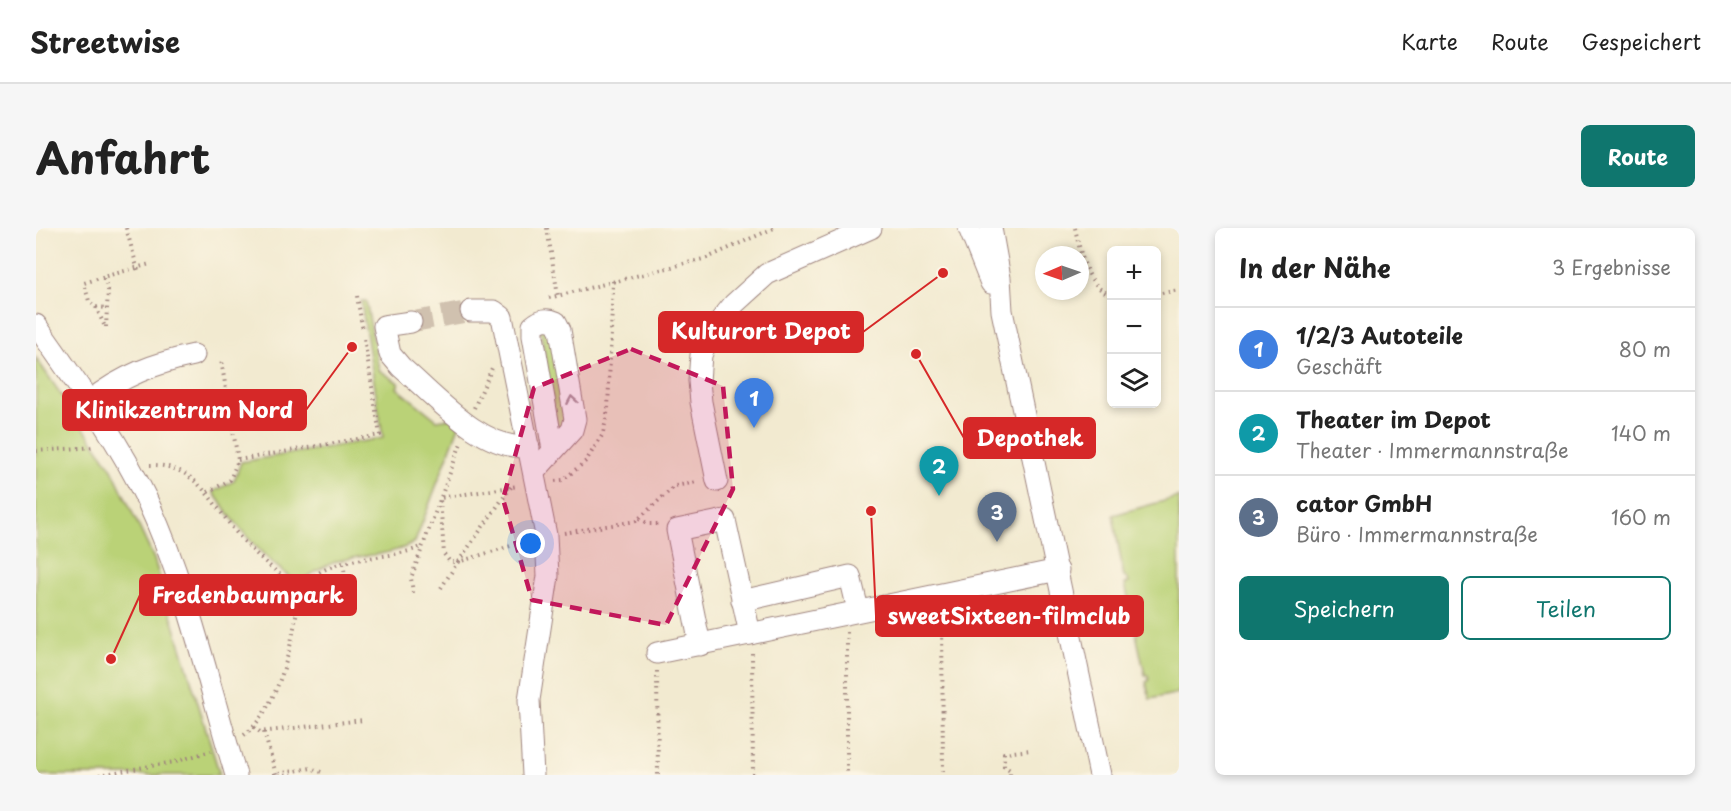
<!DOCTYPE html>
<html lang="de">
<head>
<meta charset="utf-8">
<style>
	:root { --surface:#fff; --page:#f6f6f6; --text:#222; --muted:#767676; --line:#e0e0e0; --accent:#0f766e }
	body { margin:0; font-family:"Playpen Sans",sans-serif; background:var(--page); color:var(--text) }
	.controls { position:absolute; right:18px; top:18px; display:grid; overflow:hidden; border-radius:9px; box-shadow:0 3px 9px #0003 }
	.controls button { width:54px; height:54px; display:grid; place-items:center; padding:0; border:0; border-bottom:2px solid var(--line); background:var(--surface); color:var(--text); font:30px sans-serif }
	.compass { position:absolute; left:999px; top:18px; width:54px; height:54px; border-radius:50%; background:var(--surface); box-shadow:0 3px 9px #0003; rotate:268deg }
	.you { position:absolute; left:495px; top:316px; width:21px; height:21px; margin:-15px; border:4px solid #fff; border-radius:50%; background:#1a73e8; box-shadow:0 0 0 9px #1a73e833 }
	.badge { display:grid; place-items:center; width:39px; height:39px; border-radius:50%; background:var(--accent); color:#fff; font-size:20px; font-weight:700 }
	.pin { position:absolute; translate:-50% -50px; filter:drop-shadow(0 2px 3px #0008) }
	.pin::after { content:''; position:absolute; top:32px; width:21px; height:18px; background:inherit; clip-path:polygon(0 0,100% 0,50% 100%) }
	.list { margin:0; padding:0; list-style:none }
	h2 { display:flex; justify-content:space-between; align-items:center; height:78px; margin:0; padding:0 24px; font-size:26px }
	h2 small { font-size:20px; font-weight:400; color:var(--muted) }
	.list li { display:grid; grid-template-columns:39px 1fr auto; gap:18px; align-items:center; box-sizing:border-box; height:84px; padding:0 24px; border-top:2px solid var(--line) }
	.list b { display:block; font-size:22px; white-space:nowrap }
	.list p { margin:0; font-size:20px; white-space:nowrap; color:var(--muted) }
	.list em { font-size:20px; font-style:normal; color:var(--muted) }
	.actions { display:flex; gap:12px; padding:18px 24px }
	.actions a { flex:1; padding:14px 0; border:2px solid var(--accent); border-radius:9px; text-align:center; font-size:21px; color:var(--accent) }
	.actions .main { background:var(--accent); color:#fff }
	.icon { flex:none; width:33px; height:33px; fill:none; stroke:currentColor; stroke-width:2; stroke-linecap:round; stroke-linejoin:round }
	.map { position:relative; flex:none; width:1143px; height:547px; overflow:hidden; border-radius:9px }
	header { display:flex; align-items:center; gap:36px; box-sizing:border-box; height:84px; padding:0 30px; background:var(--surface); border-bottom:2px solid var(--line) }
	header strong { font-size:28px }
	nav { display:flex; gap:33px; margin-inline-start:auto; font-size:21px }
	.intro { display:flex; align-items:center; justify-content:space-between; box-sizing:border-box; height:144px; padding:0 36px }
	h1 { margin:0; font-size:42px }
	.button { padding:15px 27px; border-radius:9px; background:var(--accent); color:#fff; font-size:21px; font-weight:700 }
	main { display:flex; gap:36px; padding:0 36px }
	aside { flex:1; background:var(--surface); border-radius:9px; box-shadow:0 3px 9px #0003 }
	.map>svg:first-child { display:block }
	.green { fill:#bad277; stroke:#827851; stroke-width:1.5 }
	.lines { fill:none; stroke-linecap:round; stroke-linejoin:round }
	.minor-tunnel { stroke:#d0c1af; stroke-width:21; stroke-dasharray:21 10; stroke-linecap:butt }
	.minor-casing { stroke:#9e847e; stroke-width:23 }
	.path { stroke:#9e847e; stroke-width:4; stroke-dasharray:1.5 4.5; stroke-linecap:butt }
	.minor { stroke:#fff; stroke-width:21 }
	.oneway { stroke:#ae9aa0 }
	.marked { fill:#c2185b; fill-opacity:0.2; stroke:#c2185b; stroke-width:4.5; stroke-dasharray:12 8; stroke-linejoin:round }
	.leader { fill:none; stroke:#d62828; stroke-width:2 }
	.callout-dot { fill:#d62828; stroke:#fcf5e5; stroke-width:2 }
	.callout { fill:#d62828; stroke:#d62828; stroke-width:2 }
	.callout-label { font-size:22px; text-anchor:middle; font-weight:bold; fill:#fff }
</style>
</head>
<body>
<header>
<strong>Streetwise</strong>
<nav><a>Karte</a><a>Route</a><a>Gespeichert</a></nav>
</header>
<div class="intro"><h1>Anfahrt</h1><a class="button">Route</a></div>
<main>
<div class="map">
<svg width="1143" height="547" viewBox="0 0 1143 547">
	<rect width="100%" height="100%" fill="#fcf5e5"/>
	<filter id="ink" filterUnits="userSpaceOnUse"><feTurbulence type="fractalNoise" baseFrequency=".0167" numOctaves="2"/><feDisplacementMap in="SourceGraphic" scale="12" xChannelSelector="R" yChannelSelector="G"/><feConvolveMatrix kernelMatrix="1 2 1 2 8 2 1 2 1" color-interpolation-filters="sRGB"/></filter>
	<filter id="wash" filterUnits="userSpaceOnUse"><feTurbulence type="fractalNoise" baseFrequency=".008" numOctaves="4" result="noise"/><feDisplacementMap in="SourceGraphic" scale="24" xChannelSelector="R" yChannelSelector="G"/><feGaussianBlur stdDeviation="1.35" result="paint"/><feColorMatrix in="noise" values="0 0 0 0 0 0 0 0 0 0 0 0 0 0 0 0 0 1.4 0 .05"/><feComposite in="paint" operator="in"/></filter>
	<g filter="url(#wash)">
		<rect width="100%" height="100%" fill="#f2ead0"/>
		<g class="green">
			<path d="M325,73H330L343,142L363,155L361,160L401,192L414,190L423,198L379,314C357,328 328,326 302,333C287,338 275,346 262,355C226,330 202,300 177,264L198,253L205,234L347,210Z"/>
			<polygon points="515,99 533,191 527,201 521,200 504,100"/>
			<polygon points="0,130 76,241 118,331 184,547 0,547"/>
			<polygon points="1143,269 1143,465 1114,471 1110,454 1113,453 1112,447 1109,447 1100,406 1103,405 1102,398 1099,399 1089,356 1093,355 1091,349 1088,349 1077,287"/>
		</g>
	</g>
	<g filter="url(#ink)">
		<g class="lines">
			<polyline class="minor-tunnel" points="375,94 435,83"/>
			<defs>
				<g id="minor">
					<polyline points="933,0 955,55"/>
					<polyline points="955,0 964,50 966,83 1064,547"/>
					<polyline points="435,83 458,83 466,89 510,307 512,348 493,472 497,547"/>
					<path d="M375,94L348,98L354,126L365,139C400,169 445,222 493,219"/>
					<path d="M0,97C39,153 80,208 110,270C151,357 172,455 200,547"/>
					<path d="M54,173C86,148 119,135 158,127"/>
					<path d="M498,244L536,202L539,191L524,102L520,94C511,90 505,91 497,98V108L517,222"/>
					<polyline points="681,253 665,174 663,153 665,127 675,104 698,76 731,46 835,0"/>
					<polyline points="706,373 814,348 822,382"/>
					<polyline points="664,417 641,302 689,292 714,406"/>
					<polyline points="621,425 1022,342"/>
				</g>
			</defs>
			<use href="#minor" class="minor-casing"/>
			<g class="path">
				<polyline points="90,0 103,46"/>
				<polyline points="511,0 522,68"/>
				<path d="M1039,0C1044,22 1050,60 1076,67"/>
				<polyline points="67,49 48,55 53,73 60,79 71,80"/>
				<polyline points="1120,66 1143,62"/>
				<polyline points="321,68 327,103"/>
				<polyline points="513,70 671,30 738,0"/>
				<polyline points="60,79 69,99"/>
				<polyline points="70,99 72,62 67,49 114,36"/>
				<polyline points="438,180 456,140"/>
				<polyline points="962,192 971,190"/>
				<polyline points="0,223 59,219"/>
				<polyline points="202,232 344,207 328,110"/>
				<path d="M114,237C162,236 177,278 204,309C222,329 241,345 263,361"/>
				<polyline points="519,253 527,252 550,233 567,206 572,181 577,53"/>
				<polyline points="475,259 422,334 414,334 408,326 404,270 482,258"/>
				<polyline points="172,264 194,252 202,232 185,132"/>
				<polyline points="603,291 613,296 625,296"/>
				<polyline points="528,305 600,293 639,258 661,254"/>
				<polyline points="307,336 314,376"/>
				<polyline points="405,360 422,334 491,313"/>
				<polyline points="377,365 375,350 425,215"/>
				<polyline points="906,386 907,547"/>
				<polyline points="811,404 811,547"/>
				<polyline points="716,425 717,547"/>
				<polyline points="621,443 622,547"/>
				<polyline points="218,499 224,504 327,492"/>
				<polyline points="228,504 240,546"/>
				<path d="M208,507C244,480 260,405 263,361C269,356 274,350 281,346C310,327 353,332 385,319"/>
				<polyline points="63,547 138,534 175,523"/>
				<polyline points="237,547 275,540 285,544"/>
				<polyline points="974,547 974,542 968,538 968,525 995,522"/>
			</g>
			<use href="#minor" class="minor"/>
		</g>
		<defs><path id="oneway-chevron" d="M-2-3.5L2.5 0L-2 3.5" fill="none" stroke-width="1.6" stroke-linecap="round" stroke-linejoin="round" transform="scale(1.5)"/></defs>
		<use class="oneway" href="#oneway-chevron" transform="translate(536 172) rotate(-100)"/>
	</g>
	<path class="marked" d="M595,121L687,158L697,261L630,397L496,372L467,271L498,160Z"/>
	<path class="leader" d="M907 45L827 104M316 119L270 182M880 126L928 210M75 431L104 367M835 283L840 388"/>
	<g class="callout-dot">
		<circle cx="907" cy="45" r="6"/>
		<circle cx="316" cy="119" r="6"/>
		<circle cx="880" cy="126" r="6"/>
		<circle cx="75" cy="431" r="6"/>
		<circle cx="835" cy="283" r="6"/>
	</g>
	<g class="callout">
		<rect x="623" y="84" width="204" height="40" rx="6"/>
		<rect x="27" y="162" width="243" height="40" rx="6"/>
		<rect x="928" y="190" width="131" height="40" rx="6"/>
		<rect x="104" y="347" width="216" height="40" rx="6"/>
		<rect x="840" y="368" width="267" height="40" rx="6"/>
	</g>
	<g class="callout-label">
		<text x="725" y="111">Kulturort Depot</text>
		<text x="148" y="190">Klinikzentrum Nord</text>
		<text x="994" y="218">Depothek</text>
		<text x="212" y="375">Fredenbaumpark</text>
		<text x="973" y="396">sweetSixteen-filmclub</text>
	</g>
</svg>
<div class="controls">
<button>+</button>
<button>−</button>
<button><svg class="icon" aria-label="layers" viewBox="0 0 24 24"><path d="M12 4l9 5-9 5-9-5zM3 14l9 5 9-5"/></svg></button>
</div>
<svg class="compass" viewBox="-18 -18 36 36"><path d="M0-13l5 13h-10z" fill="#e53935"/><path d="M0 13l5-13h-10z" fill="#767676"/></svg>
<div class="you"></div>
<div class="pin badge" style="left:718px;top:200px;background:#3f7fe0">1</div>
<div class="pin badge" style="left:903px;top:268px;background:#0f9aa8">2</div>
<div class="pin badge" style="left:961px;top:314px;background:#5c6f8a">3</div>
</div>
<aside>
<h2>In der Nähe<small>3 Ergebnisse</small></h2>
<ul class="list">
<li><span class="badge" style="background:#3f7fe0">1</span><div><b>1/2/3 Autoteile</b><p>Geschäft</p></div><em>80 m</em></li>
<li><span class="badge" style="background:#0f9aa8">2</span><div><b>Theater im Depot</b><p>Theater · Immermannstraße</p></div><em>140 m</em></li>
<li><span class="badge" style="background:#5c6f8a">3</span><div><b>cator GmbH</b><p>Büro · Immermannstraße</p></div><em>160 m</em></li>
</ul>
<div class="actions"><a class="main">Speichern</a><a>Teilen</a></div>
</aside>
</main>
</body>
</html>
